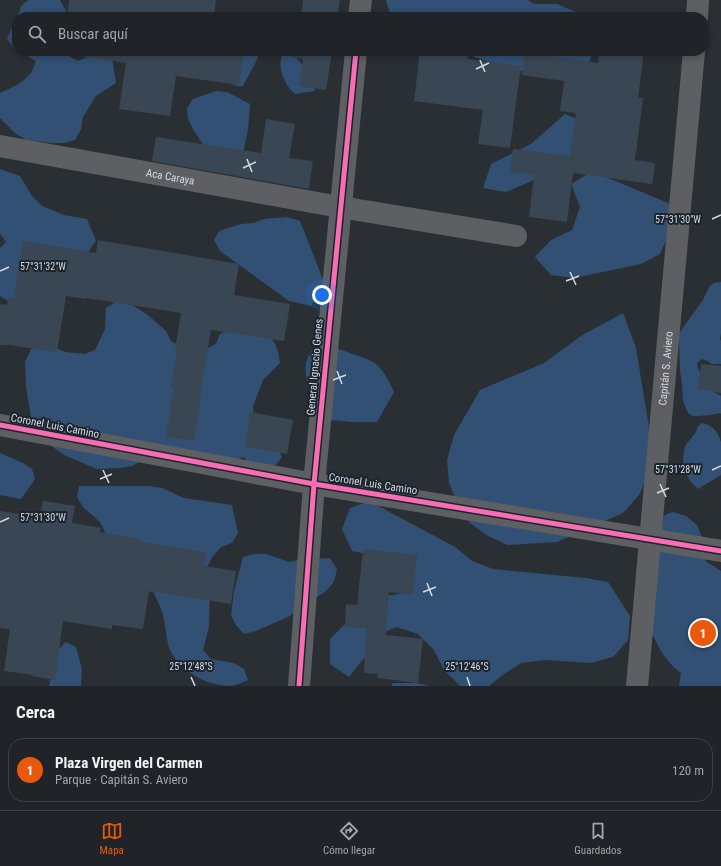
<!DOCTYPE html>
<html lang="es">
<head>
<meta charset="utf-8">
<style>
	:root { --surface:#202327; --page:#282b2f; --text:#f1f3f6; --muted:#a2a4a7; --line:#3d4044; --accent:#ea580c }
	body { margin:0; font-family:"Roboto Condensed",sans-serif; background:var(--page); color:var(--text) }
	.you { position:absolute; left:322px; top:295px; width:14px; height:14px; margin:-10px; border:3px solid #fff; border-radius:50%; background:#1a73e8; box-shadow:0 0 0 6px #1a73e833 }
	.badge { display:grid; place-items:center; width:26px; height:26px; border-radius:50%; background:var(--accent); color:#fff; font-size:13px; font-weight:700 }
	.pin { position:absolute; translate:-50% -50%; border:2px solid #fff; box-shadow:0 1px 4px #0006 }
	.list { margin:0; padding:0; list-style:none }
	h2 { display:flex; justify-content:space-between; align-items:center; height:52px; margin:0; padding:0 16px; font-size:17px }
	h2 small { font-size:13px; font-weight:400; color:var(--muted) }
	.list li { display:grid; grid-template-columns:26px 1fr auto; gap:12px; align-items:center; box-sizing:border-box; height:64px; margin:0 8px 8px; padding:0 8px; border:1px solid var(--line); border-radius:16px }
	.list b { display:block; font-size:15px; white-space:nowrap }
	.list p { margin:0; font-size:13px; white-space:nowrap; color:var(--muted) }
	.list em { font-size:13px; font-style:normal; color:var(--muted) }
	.icon { flex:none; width:22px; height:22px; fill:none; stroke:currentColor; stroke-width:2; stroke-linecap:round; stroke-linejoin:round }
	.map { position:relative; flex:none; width:721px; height:686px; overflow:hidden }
	.search { position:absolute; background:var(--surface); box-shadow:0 2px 6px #0003; left:12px; right:12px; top:12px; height:44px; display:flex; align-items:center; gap:10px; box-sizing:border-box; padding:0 14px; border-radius:16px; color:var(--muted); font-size:15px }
	.sheet { height:124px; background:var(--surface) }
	nav { display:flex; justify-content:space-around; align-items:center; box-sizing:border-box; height:56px; border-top:1px solid var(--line); background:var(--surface); font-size:11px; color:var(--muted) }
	nav a { display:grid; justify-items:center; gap:2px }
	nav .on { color:var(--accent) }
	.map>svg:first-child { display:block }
	.green { fill:#325073 }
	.building { fill:#394754 }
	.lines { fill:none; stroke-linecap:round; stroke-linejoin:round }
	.minor { stroke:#5d5f62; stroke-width:22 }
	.cycleway-casing { stroke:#1c242e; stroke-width:8 }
	.cycleway { stroke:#f96db3; stroke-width:5 }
	.ticks { fill:none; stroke:#d5dae1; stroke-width:1.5 }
	.labels { text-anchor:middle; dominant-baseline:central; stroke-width:4; stroke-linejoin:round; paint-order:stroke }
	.street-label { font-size:11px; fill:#d5dae1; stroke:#1c242e }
	.ticks-label { font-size:10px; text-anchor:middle; fill:#d5dae1; stroke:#1c242e; stroke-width:4; stroke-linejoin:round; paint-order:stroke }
</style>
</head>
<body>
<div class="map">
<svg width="721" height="686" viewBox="0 0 721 686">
	<rect width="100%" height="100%" fill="#2a2f34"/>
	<g class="green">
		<polygon points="28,0 60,0 66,11 65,17 18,17 21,6"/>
		<polygon points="386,0 528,0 534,4 557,4 578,13 583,17 391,17"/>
		<polygon points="17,20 17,51 15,49 7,39 11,29"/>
		<path d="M18,51H63L67,55L78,61L103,51H111L116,83L96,96L83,117L81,129L75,140L64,143H52L27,140L16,134L0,118V93C11,88 23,83 31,73C33,70 34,65 36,61Z"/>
		<polygon points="232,51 257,51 258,58 243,86 237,86 232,84 229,66"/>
		<polygon points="412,51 592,51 588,70 515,71 469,55 444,52 421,58"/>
		<path d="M284,53C286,54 288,53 290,54C302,59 312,80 315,91L295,94C285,86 275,64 284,53Z"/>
		<polygon points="216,91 227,92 250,104 248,129 243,153 215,163 193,129 188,119 187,108 193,99"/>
		<polygon points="565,114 585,122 582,159 506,192 483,188 491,164 531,144"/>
		<polygon points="0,169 20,176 32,196 42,206 64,215 87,219 96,241 89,251 79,256 11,303 0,296 0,248 6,242 0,234"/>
		<polygon points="591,172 613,180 680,208 660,254 641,264 574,278 551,275 535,257 551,240 572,230 580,207 571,184"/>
		<polygon points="287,217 300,221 324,282 311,306 289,301 220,251 214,240 219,231 241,224 253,223 264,219"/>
		<path d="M721,282V333L720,339L721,341V364H712L708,361L702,359L697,363C699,376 709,390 721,396V414L720,413L710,415L698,416H693L688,413L683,401L682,384L680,371L679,340V334L682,329L703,300L709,287L714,283Z"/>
		<path d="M116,302L129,303L148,315L166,331L171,341L181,347L206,349L216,344L220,334L229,330L265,332C276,342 278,348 280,363L263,380L253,406L254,419L271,435L282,457L274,467L250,466L244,457L233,461L162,450L132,466L121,468L97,469L64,455L36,435L32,423L26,387L25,362L31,349L42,345L54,347L65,352L85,354L95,350L105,329L106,308Z"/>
		<polygon points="623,313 636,348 653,452 649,474 639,495 623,513 557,542 508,545 488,536 470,523 458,504 449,483 447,460 454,435 480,390 544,363 581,336"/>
		<path d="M325,346C335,348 343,350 352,354C359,356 366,358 373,362C383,368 389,381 394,392L377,422H353L330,420C319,404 297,376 309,355C310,352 312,350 314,348Z"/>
		<path d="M702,423C713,425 718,432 721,442V475L698,489L690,481L685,471L683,459L685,446L696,432L698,426Z"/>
		<polygon points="0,453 23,463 32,469 35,479 21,499 0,495"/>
		<path d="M79,486H150L162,488L184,498L232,505L238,533L232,543L221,547L213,556L207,567L210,590L209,626L203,650L211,659L234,663L244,669L248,680C243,682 236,685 231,686C207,686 180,671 170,650C166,640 166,627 163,616C162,608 157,601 154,593L144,588L91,551L105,532L100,522L83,507L77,497Z"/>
		<polygon points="369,501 455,547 472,561 493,569 586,578 608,582 630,616 628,640 613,657 591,663 544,660 521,663 501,676 489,686 460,686 444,670 434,650 418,634 396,627 375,637 364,658 349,677 330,664 330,639 346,623 381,597 403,593 398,560 352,551 342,529 350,508"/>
		<path d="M673,512L686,516L697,525L706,548L703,557L707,562L721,571V686H679L681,673C666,662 658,647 651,631L663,517L667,514Z"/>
		<polygon points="254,554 266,554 289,562 299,560 330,558 337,569 334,582 326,591 288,617 256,631 244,634 236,625 231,615 234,591 243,557"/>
		<polygon points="66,642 76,647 82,669 81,686 49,686 58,650"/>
		<polygon points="393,683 417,683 429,686 391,686"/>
	</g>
	<g class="building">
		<polygon points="69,0 216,0 214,17 67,17"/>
		<polygon points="303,0 340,0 337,17 301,17"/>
		<polygon points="62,51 244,51 239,85 176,76 170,116 119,109 126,63 62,53"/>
		<polygon points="296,51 332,51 326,90 299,86 303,59 295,58"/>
		<polygon points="420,51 430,51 468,56 467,59 521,66 510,148 478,144 483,110 414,101"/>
		<polygon points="599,51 644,51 638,98 643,98 635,160 655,163 652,184 573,173 567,222 529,217 534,175 510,172 513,149 570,156 576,113 560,111 564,81 522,75 525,53 598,63"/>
		<polygon points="266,119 295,124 289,158 313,161 309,189 152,161 156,137 261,153"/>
		<polygon points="98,240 239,264 234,295 290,304 284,341 211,330 200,395 201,395 194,441 166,437 174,387 171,387 177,350 175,349 181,313 86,298 86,299 66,296 57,352 9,345 0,345 0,304 7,305 8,297 14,298 23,241 96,253"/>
		<polygon points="701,364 721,366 721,393 698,389"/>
		<polygon points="250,412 293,420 287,454 245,447"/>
		<polygon points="43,501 75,506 72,523 101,528 100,532 141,539 141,542 206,552 204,566 236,571 231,604 149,591 143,629 112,625 112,629 63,621 55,680 32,676 33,675 4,671 10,629 0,628 0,511 40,517"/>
		<polygon points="363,549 417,555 413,595 389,592 386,635 423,639 418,683 377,678 378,674 364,673 366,628 345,627 346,604 357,605"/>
	</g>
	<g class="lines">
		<g class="minor">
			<polyline points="359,17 361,0"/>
			<polyline points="697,17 698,0"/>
			<path id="s1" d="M0,146L340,207L516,236"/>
			<polyline points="0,425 314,484 721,551"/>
			<polyline points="299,686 314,484 356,51"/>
			<path id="s2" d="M637,686L694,51"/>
		</g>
		<defs>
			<g id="cycleway">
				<polyline points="0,425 314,484 721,551"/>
				<polyline points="299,686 314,484 356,51"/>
			</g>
		</defs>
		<use href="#cycleway" class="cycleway-casing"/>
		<use href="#cycleway" class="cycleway"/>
	</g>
	<path class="ticks" d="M480,60L485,72M476,69L489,63M247,159L252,172M243,168L256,162M712,219L721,215M0,271L9,267M570,272L576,285M566,281L579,276M337,371L342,384M333,380L346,375M103,470L109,483M712,470L721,466M100,479L112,474M660,484L666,497M657,493L669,488M0,522L9,518M427,583L432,596M423,592L436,587M191,677L195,686M467,677L470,686"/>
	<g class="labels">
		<g class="street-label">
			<text stroke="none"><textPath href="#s1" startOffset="173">Aca Caraya</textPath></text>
			<text transform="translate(315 367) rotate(-85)">General Ignacio Genes</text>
			<text stroke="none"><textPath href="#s2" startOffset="319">Capitán S. Aviero</textPath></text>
			<text transform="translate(55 426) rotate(11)">Coronel Luis Camino</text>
			<text transform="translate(373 484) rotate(9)">Coronel Luis Camino</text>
		</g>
	</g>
	<g class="ticks-label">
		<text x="678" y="223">57°31'30"W</text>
		<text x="43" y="270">57°31'32"W</text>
		<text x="678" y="473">57°31'28"W</text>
		<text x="43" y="521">57°31'30"W</text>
		<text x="191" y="670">25°12'48"S</text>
		<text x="467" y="670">25°12'46"S</text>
	</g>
</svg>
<div class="you"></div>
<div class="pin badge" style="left:703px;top:633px">1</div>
<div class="search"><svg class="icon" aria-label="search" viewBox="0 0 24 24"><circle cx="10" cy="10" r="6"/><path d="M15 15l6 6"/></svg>Buscar aquí</div>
</div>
<section class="sheet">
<h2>Cerca<small></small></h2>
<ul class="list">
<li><span class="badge">1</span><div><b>Plaza Virgen del Carmen</b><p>Parque · Capitán S. Aviero</p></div><em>120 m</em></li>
</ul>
</section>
<nav>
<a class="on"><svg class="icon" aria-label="map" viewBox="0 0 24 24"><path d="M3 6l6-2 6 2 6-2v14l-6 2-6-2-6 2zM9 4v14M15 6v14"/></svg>Mapa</a>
<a><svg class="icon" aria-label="directions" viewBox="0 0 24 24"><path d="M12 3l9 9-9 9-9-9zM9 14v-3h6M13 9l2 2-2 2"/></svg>Cómo llegar</a>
<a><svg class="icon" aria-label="saved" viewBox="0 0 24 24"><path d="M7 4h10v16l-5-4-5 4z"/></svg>Guardados</a>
</nav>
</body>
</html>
